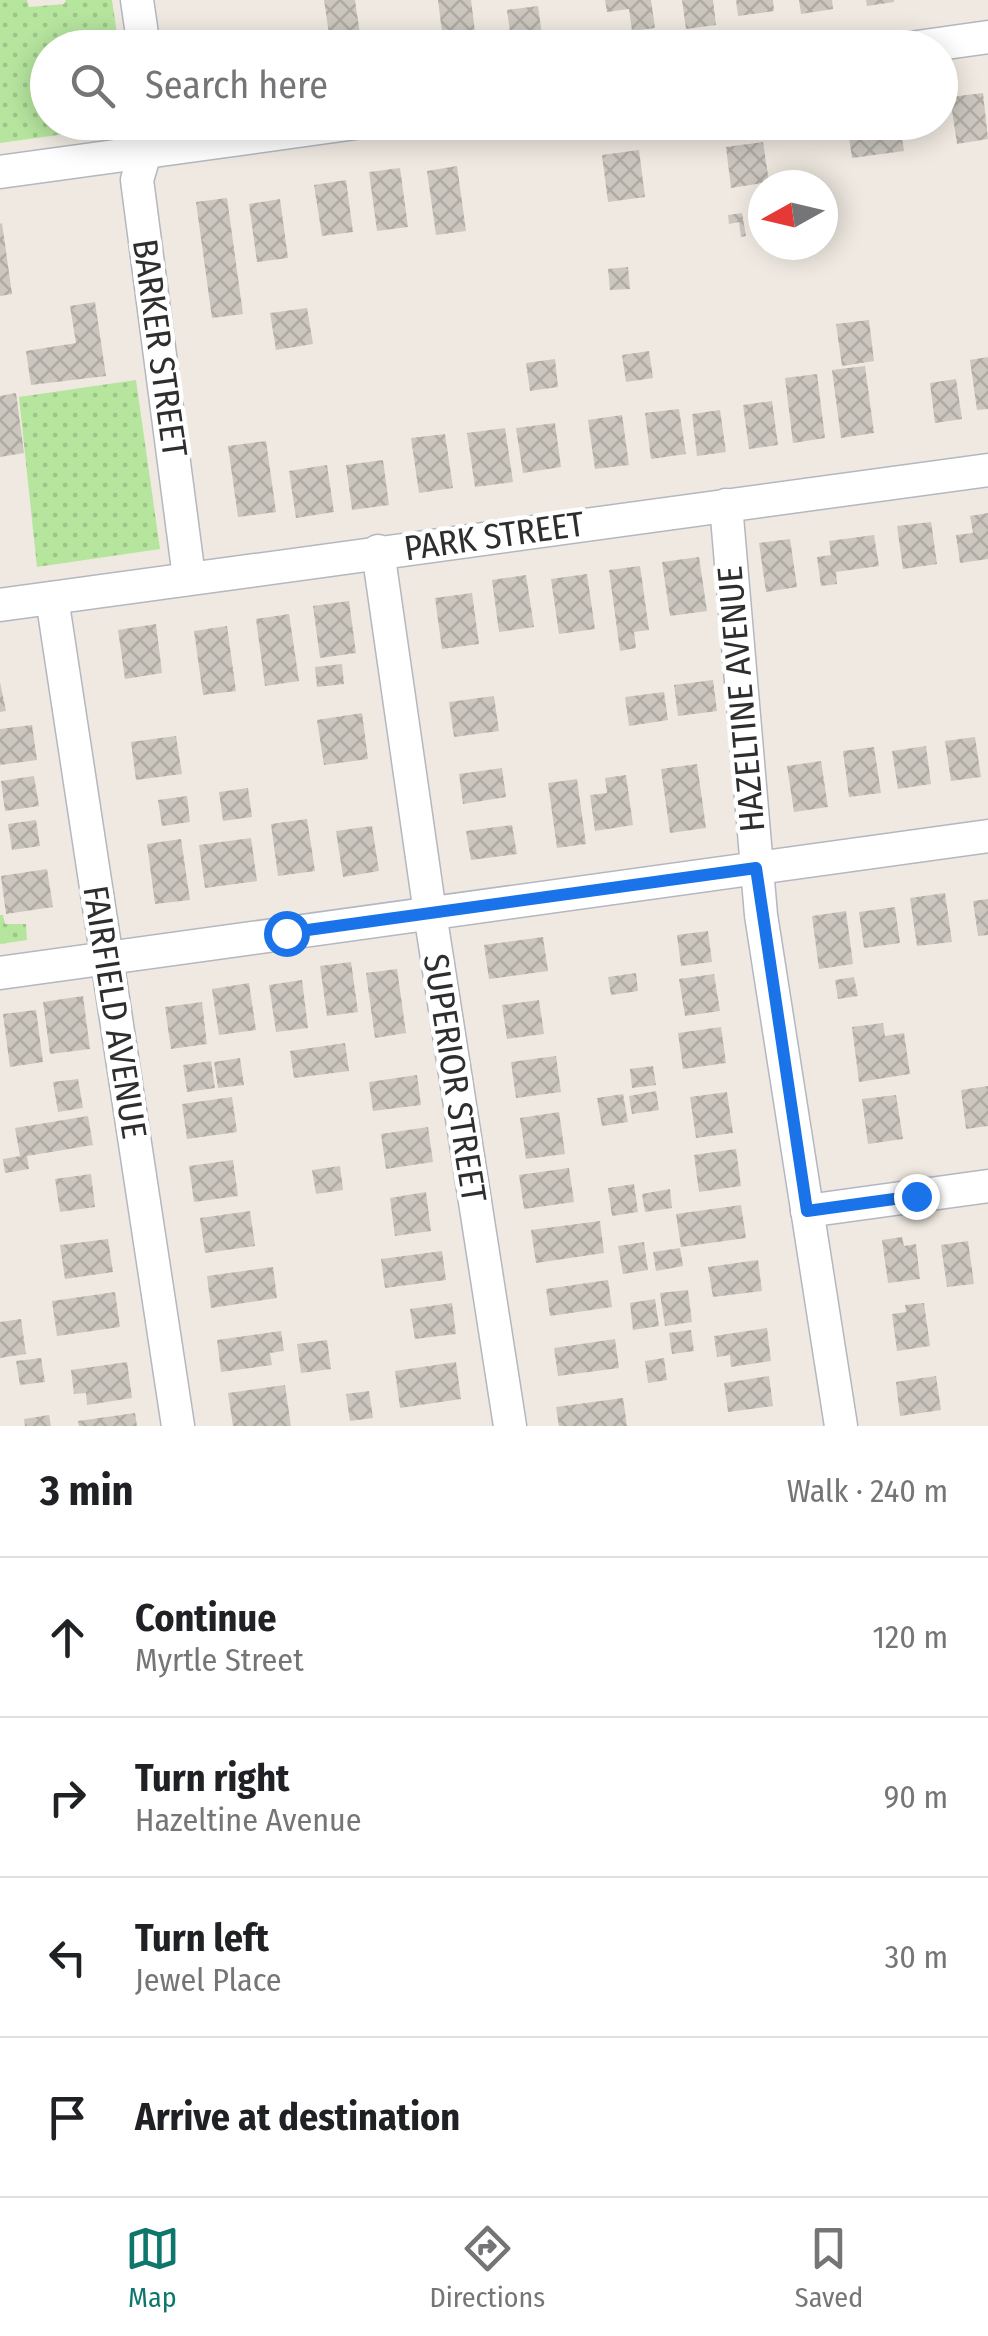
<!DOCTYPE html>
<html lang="en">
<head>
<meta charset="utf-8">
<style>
	:root { --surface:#fff; --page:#f2f2f2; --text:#202124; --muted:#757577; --line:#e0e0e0; --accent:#0f766e }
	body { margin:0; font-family:"Fira Sans Condensed",sans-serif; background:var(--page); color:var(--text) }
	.compass { position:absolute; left:748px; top:170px; width:90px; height:90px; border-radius:50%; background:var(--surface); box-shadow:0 5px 25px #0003; rotate:262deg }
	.stop { position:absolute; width:30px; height:30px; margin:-22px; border:8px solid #1a73e8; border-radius:50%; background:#fff }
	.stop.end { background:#1a73e8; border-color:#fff; box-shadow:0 2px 10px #0008 }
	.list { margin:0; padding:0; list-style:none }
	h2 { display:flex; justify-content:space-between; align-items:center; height:130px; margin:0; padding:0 40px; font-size:42px }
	h2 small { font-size:32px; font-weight:400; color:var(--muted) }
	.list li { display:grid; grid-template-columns:65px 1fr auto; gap:30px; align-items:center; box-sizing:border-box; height:160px; padding:0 40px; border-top:2px solid var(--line) }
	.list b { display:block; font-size:38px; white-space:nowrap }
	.list p { margin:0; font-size:32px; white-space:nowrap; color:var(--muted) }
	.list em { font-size:32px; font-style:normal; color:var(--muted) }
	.icon { flex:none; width:55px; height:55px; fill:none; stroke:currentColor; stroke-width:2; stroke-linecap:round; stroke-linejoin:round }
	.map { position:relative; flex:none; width:988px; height:1426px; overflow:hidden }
	.search { position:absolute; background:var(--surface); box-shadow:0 5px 25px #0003; left:30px; right:30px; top:30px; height:110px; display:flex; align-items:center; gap:25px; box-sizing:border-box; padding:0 35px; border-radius:55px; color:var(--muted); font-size:38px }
	.sheet { height:770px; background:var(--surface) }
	nav { display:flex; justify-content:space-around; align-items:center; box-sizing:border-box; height:140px; border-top:2px solid var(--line); background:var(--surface); font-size:28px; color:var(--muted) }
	nav a { display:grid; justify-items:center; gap:5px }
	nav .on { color:var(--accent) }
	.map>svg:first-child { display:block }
	.grass { fill:url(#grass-dots) }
	.building { fill:url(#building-cross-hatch) }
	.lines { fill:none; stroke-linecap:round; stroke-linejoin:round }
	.minor-casing { stroke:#b4b7c1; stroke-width:35 }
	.minor { stroke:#fff; stroke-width:32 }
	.route { stroke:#1a73e8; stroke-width:12 }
	.labels { text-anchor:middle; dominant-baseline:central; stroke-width:9; stroke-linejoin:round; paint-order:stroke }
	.street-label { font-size:35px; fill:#2e2e2e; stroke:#fff }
</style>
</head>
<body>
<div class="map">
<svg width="988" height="1426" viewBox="0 0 988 1426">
	<defs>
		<pattern id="grass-dots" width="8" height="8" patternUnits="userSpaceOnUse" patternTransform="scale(2.5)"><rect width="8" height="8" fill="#b6e59e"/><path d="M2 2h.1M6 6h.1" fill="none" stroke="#9dc588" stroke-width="1.8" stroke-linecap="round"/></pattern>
		<pattern id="building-cross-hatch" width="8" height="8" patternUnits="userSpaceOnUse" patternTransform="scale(2.5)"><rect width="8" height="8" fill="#cbc7bf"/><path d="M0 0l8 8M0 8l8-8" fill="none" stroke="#afaba4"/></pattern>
	</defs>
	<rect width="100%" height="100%" fill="#efe9e1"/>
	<g class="grass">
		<polygon points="0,0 27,0 29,7 64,4 66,0 112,0 119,47 48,48 48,122 130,125 0,143"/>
		<polygon points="136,380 160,549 37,567 19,397"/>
		<polygon points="0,915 3,915 5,924 26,924 27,940 0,944"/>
	</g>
	<g class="building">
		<polygon points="324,0 355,0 362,48 331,48"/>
		<polygon points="438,0 471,0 477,48 444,48"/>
		<polygon points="605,0 651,0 655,28 632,31 629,9 607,12"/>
		<polygon points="682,0 713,0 716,25 686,29"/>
		<polygon points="736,0 773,0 774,11 738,16"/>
		<polygon points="799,0 832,0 833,9 801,14"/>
		<polygon points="866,0 894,0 894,2 867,6"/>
		<polygon points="538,6 543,42 512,47 507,10"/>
		<polygon points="229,30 232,48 195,48 193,35"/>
		<polygon points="983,93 988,139 957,144 950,97"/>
		<polygon points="847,122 873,122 874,129 900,125 904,151 852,158"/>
		<polygon points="763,142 769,182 731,188 726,147"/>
		<polygon points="639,150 645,197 608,202 602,155"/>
		<polygon points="457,166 466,231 436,235 427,171"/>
		<polygon points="400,168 408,227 377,231 369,172"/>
		<polygon points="346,180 353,232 322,236 314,185"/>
		<polygon points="227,198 243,314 212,318 196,202"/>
		<polygon points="280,199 288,258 257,262 249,204"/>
		<polygon points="742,213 746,236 741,237 739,222 729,224 728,215"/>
		<polygon points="2,223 12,294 0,296 0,224"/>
		<polygon points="628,267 630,289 610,290 608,269"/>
		<polygon points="95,302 106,376 31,385 26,351 76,343 70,306"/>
		<polygon points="307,308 313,344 276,350 270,313"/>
		<polygon points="869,320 874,361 842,366 836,324"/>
		<polygon points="649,351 653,378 626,382 622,355"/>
		<polygon points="988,357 988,409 977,410 970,360"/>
		<polygon points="555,359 558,387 530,391 526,363"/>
		<polygon points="865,366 874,433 841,438 832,370"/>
		<polygon points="817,374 825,438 793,443 785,378"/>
		<polygon points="956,379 962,419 935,423 930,383"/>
		<polygon points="16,393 24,453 0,457 0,396"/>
		<polygon points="772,401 778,445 749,449 743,405"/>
		<polygon points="679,409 686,454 651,459 645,413"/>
		<polygon points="720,410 726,452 697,456 692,414"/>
		<polygon points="622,415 629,465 595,469 588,420"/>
		<polygon points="555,423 561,467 523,473 516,428"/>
		<polygon points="505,428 513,482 475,487 467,433"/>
		<polygon points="445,434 453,488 419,493 411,438"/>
		<polygon points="266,441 276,512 238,517 228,446"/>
		<polygon points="383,460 389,505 352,510 346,465"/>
		<polygon points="327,465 334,512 296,518 289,471"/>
		<polygon points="988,513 988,559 960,563 956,535 973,533 970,516"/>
		<polygon points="931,522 937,564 903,569 897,526"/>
		<polygon points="874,535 879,566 836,572 837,584 821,586 817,557 831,555 829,541"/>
		<polygon points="790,539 797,587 766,592 759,543"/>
		<polygon points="699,557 707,611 670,616 662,562"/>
		<polygon points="640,566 649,630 634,632 636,648 620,651 609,570"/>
		<polygon points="587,574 595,629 559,634 551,579"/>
		<polygon points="526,575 534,627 499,632 492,580"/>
		<polygon points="472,593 479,644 442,649 435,598"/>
		<polygon points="349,601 356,653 320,658 313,606"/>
		<polygon points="289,614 299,681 265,686 256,619"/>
		<polygon points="156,624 162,673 125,679 118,630"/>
		<polygon points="227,626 236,691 203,695 194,631"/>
		<polygon points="342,664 344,684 317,687 315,667"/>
		<polygon points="713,680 717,711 678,716 674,685"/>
		<polygon points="0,682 6,711 0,712"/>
		<polygon points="664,692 668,720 629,726 625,697"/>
		<polygon points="494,696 499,731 454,737 449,702"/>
		<polygon points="362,713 368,759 324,765 317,720"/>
		<polygon points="32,725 37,760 0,765 0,729"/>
		<polygon points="176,736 182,774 136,780 131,742"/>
		<polygon points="975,737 981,777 951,781 945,741"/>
		<polygon points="926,746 931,784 898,789 892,751"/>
		<polygon points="874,747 881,793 849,797 843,751"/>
		<polygon points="821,761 828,807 794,812 787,766"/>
		<polygon points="697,764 706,828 670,833 661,769"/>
		<polygon points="502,768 506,797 463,804 459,774"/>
		<polygon points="626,775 633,825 595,831 590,795 607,793 605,778"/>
		<polygon points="34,776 39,806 5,811 1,781"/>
		<polygon points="577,779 586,844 557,848 548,783"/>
		<polygon points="248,788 252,817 223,821 219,792"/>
		<polygon points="187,796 190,822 162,826 158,800"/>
		<polygon points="307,819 315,871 278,876 271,824"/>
		<polygon points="36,820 40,846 12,850 8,824"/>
		<polygon points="512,825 517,854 471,860 466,831"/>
		<polygon points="372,826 379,871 343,877 336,831"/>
		<polygon points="251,838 257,881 205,888 199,845"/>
		<polygon points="181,839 190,900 155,904 147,844"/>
		<polygon points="47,869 53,907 6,914 1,876"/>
		<polygon points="945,893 952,942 917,946 910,898"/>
		<polygon points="988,899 988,935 978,936 973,901"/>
		<polygon points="895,907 900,943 864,948 859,912"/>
		<polygon points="846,911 853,964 819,969 812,916"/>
		<polygon points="708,931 712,962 681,966 677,935"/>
		<polygon points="543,937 548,971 489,979 484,945"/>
		<polygon points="351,962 358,1012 327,1016 320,966"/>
		<polygon points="397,969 406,1033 375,1038 366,973"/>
		<polygon points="636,973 638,991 611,995 608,977"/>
		<polygon points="714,974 720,1011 685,1016 679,979"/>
		<polygon points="854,977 858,996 838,999 835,980"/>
		<polygon points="302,980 308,1028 276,1032 269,985"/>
		<polygon points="249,983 256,1030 219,1035 212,989"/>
		<polygon points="83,996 90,1049 50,1054 43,1002"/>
		<polygon points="539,1000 544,1034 507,1039 502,1005"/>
		<polygon points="202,1002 207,1044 171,1049 165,1007"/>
		<polygon points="36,1010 43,1062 10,1067 3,1014"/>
		<polygon points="883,1023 885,1036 904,1033 910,1074 859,1082 852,1027"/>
		<polygon points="721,1027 726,1063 683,1069 678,1033"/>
		<polygon points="345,1043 349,1071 294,1078 290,1051"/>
		<polygon points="556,1056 561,1092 516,1098 511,1062"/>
		<polygon points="240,1058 244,1085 218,1088 214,1062"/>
		<polygon points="211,1061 215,1088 187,1092 183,1065"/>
		<polygon points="653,1066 656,1085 632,1088 630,1069"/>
		<polygon points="417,1075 421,1105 373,1111 369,1082"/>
		<polygon points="78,1079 83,1108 58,1112 53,1082"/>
		<polygon points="988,1086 988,1126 966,1129 961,1090"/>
		<polygon points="656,1091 659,1110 632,1114 629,1096"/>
		<polygon points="727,1092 733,1133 696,1138 690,1097"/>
		<polygon points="623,1094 628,1122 602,1126 597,1098"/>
		<polygon points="896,1095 903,1139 868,1144 862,1099"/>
		<polygon points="232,1097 237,1132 187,1139 182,1104"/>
		<polygon points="559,1112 565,1154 526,1159 520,1118"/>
		<polygon points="88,1116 93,1145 27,1156 29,1169 5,1173 3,1159 20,1156 15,1128"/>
		<polygon points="428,1127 433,1162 386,1169 381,1134"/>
		<polygon points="736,1149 741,1186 699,1192 694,1155"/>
		<polygon points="233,1160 238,1196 194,1202 189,1166"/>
		<polygon points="340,1166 343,1190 316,1194 312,1170"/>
		<polygon points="569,1168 574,1202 524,1209 519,1175"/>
		<polygon points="91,1174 95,1207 60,1212 55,1179"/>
		<polygon points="634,1184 638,1212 612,1216 608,1188"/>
		<polygon points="670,1189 672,1208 645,1212 642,1194"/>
		<polygon points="426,1192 431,1231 395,1236 390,1198"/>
		<polygon points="741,1205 746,1238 681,1247 676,1214"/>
		<polygon points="250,1211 255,1246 205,1253 200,1218"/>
		<polygon points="600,1221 604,1253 536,1263 531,1230"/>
		<polygon points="902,1237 904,1246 916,1244 920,1279 888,1283 882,1240"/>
		<polygon points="108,1239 113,1272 65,1279 60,1245"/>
		<polygon points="968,1241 974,1284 947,1287 941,1245"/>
		<polygon points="644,1242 648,1270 623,1274 618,1246"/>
		<polygon points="680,1248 683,1266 656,1271 653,1252"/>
		<polygon points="442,1251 446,1280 385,1288 381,1259"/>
		<polygon points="758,1260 762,1291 713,1297 708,1267"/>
		<polygon points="273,1267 277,1298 211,1308 207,1276"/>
		<polygon points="608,1280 612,1307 550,1316 546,1289"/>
		<polygon points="688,1290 692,1322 665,1326 660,1293"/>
		<polygon points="115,1292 120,1327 57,1336 52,1301"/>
		<polygon points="655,1299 659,1326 633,1330 630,1303"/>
		<polygon points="452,1303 456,1334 415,1339 410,1309"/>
		<polygon points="924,1303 930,1346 897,1351 892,1314 906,1312 905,1305"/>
		<polygon points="21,1319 26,1354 0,1358 0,1322"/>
		<polygon points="767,1328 771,1361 731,1367 730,1355 717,1357 714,1336"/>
		<polygon points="691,1330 694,1351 672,1354 669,1333"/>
		<polygon points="281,1331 284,1351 270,1353 272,1365 221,1372 217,1340"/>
		<polygon points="615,1339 619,1368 558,1376 554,1348"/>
		<polygon points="327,1340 331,1369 301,1373 297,1344"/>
		<polygon points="41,1358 45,1382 20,1385 16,1361"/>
		<polygon points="664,1358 667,1380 648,1383 645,1361"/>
		<polygon points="127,1362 132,1398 87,1405 86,1393 74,1394 71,1370"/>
		<polygon points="456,1362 461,1399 400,1408 395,1371"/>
		<polygon points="769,1376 773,1406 728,1412 724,1383"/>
		<polygon points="936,1376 941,1410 900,1416 896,1382"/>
		<polygon points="285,1385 291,1426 233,1426 228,1393"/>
		<polygon points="369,1391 373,1418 350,1421 346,1394"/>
		<polygon points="623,1398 627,1426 559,1426 556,1407"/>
		<polygon points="135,1413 137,1426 79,1426 78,1421"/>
		<polygon points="49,1415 51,1426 25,1426 24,1419"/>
	</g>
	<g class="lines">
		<defs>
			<g id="minor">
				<polyline points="137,0 144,48"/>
				<polyline points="910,48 988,37"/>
				<polyline points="154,122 137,180 189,577"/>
				<polyline points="0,172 363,122"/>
				<polyline points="726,505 761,915 841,1426"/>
				<polyline points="378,551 430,913 510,1426"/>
				<polyline points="52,598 178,1426"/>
				<polyline points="0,605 988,470"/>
				<polyline points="0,973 988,836"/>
				<polyline points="807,1211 988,1186"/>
			</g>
		</defs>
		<use href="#minor" class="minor-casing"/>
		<use href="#minor" class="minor"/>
	</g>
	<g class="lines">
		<polyline class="route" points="286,933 756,868 807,1211 916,1196"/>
	</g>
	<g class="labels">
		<g class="street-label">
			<text transform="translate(160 348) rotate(82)">BARKER STREET</text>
			<text transform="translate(494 536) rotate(-8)">PARK STREET</text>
			<text transform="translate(741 699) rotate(-95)">HAZELTINE AVENUE</text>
			<text transform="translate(115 1012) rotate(81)">FAIRFIELD AVENUE</text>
			<text transform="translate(455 1078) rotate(81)">SUPERIOR STREET</text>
		</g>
	</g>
</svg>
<svg class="compass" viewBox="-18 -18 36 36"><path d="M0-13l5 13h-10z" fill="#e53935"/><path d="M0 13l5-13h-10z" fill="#757577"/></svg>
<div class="stop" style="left:286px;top:933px"></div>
<div class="stop end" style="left:916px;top:1196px"></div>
<div class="search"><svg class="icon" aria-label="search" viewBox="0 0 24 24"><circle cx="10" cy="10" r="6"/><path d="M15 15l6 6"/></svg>Search here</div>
</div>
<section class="sheet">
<h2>3 min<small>Walk · 240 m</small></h2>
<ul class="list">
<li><svg class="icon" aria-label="ahead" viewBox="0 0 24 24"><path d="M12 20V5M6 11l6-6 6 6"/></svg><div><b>Continue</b><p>Myrtle Street</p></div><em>120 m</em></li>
<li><svg class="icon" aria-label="right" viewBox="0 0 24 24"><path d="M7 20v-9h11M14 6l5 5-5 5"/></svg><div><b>Turn right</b><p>Hazeltine Avenue</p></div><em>90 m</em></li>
<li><svg class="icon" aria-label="left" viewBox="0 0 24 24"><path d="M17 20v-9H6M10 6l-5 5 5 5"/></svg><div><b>Turn left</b><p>Jewel Place</p></div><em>30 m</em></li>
<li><svg class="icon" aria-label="arrive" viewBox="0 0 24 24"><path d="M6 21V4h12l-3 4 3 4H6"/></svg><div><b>Arrive at destination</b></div></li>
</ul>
</section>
<nav>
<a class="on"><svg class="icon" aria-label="map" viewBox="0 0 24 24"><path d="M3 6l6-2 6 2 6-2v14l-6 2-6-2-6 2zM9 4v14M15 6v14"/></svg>Map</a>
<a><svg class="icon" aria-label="directions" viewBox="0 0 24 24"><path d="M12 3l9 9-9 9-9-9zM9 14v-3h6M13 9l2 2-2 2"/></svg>Directions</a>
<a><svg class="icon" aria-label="saved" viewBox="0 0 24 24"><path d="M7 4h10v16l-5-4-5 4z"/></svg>Saved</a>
</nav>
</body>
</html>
